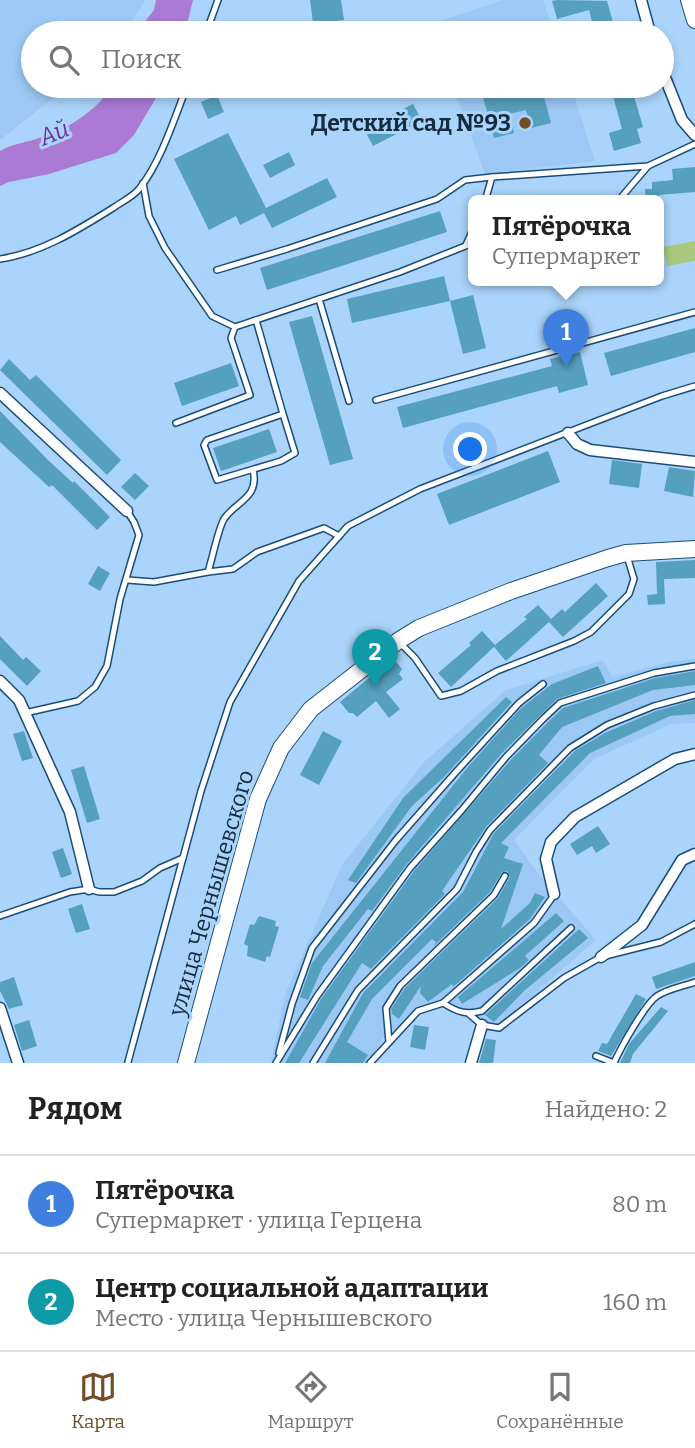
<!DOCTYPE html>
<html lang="ru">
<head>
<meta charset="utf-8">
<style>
	:root { --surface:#fff; --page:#f6f6f6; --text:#222; --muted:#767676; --line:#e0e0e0; --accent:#714e27 }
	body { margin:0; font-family:Bitter,serif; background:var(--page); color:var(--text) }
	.you { position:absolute; left:471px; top:450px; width:24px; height:24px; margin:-18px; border:5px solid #fff; border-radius:50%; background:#1a73e8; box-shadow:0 0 0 10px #1a73e833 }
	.badge { display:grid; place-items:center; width:46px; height:46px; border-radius:50%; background:var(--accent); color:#fff; font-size:23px; font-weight:700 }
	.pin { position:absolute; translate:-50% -58px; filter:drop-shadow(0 2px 4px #0008) }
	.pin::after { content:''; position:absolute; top:37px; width:24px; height:21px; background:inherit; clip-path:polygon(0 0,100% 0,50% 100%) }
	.popup { position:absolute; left:468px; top:195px; width:196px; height:91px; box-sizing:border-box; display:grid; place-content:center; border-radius:10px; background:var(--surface); filter:drop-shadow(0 2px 5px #0005); font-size:23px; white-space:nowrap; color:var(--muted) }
	.popup b { font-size:26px; color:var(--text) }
	.popup::after { content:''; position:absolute; left:50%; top:100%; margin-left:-14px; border:14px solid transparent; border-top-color:var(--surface) }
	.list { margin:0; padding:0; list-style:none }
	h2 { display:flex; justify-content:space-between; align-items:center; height:91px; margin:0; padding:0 28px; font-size:30px }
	h2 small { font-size:23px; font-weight:400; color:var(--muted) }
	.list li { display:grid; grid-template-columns:46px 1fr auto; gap:21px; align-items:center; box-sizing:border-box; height:98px; padding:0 28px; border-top:2px solid var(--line) }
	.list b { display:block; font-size:26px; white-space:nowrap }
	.list p { margin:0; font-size:23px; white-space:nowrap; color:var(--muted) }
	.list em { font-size:23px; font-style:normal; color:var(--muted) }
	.icon { flex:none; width:38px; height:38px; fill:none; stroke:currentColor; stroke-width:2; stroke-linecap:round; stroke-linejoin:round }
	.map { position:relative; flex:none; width:695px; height:1063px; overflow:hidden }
	.search { position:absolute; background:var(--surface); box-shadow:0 4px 10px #0003; left:21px; right:21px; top:21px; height:77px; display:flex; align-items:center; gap:18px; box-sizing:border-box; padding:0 24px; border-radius:38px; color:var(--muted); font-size:26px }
	.sheet { height:287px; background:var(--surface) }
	nav { display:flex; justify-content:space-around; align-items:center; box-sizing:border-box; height:98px; border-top:2px solid var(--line); background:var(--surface); font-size:19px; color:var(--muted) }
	nav a { display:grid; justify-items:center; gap:4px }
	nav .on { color:var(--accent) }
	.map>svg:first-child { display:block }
	.built { fill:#9bc8f4 }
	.green { fill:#aac980 }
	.water { fill:#aa7ad5 }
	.building { fill:#55a0bf }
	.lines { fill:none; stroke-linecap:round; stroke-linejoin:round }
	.service-casing { stroke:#1a4d76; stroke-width:8 }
	.minor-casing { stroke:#1a4d76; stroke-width:13 }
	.secondary-casing { stroke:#1a4d76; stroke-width:18 }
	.service { stroke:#fff; stroke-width:5 }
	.minor { stroke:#fff; stroke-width:10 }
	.secondary { stroke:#fff; stroke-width:16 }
	.poi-dot { fill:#714e27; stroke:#aad4fb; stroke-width:2.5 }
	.labels { text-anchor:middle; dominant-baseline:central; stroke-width:6; stroke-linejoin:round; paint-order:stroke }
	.poi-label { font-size:23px; font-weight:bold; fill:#162b3d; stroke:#aad4fb; text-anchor:end }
	.street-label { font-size:23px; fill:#162b3d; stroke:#aad4fb }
	.water-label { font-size:24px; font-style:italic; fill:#6f319c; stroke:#aad4fb }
</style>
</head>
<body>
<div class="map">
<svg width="695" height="1063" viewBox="0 0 695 1063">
	<rect width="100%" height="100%" fill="#aad4fb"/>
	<g class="built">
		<polygon points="0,0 145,0 126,33 33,33 33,86 68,86 0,140"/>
		<polygon points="504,0 543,0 554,33 433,33 430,24"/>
		<polygon points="453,86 571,86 595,161 485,174"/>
		<polygon points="695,659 695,723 671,724 594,759 514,840 536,871 596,940 494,1029 436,1001 383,1038 368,1063 271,1063 285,995 342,865 425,761 506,690 603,660 612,677 669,662"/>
	</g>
	<polygon class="green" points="695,241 695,261 667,266 663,247"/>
	<g class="water">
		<polygon points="156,0 193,0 185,33 136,33 154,10"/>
		<path d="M112,86H163L134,135L116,153L49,174L9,182L0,186V151C11,144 24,143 36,139C65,131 96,112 112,86Z"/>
	</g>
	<g class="building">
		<polygon points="310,0 341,0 344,20 326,22 327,33 295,33 294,25 313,23"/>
		<polygon points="557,0 607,1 616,33 595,33 589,10 557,19 552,1"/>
		<polygon points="480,86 541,86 551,123 531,128 526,110 509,114 514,133 494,138"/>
		<polygon points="622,86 631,86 643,127 637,129 641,143 614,151 609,133 622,129 611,89"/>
		<polygon points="217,95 224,112 208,119 201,102"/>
		<polygon points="413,104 422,121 373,146 364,129"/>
		<polygon points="228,133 266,208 327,178 337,197 272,228 264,213 240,225 236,216 209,230 174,159"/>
		<polygon points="289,152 295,165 270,178 263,165"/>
		<polygon points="695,167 695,192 659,195 659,201 646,201 645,189 652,189 652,182 673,180 672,169"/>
		<polygon points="440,211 447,232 267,290 260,268"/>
		<polygon points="444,276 450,301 352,323 347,299"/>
		<polygon points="473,295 486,348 463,354 450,301"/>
		<polygon points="312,316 353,459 330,465 289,322"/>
		<polygon points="695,328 695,352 611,376 604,353"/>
		<polygon points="580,352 588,385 559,393 557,386 403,428 397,407 552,366 550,359"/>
		<polygon points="9,359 30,380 36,375 121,460 107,475 0,370"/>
		<polygon points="231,363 239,386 182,406 174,383"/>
		<polygon points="0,411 49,461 73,483 74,481 110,517 97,530 52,485 49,487 0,442"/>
		<polygon points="269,429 277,452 221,471 213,448"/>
		<polygon points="548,451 560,482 449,525 437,494"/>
		<polygon points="612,460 642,464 639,488 609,484"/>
		<polygon points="669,467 695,471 693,497 664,491"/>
		<polygon points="135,473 149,486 135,500 121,487"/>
		<polygon points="695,560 695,578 664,579 665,604 648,605 647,595 657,594 656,562"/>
		<polygon points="98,566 110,573 100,591 88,584"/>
		<polygon points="596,583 608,596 563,637 549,622 506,661 494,647 451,687 438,673 471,645 469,643 482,631 495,645 527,619 524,617 538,605 551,619 562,609 565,612"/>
		<polygon points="0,636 23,660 26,657 41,671 27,686 0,659"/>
		<polygon points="393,658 402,669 399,674 403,679 386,692 400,709 389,718 376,701 357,717 353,713 349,713 340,702"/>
		<polygon points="598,666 606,683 557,699 502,753 406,865 372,911 368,909 323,966 308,1000 300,997 312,963 467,768 520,709 552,684"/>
		<polygon points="695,671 695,685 653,690 562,727 539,755 548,763 486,827 442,891 445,894 371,969 362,963 299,1063 285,1063 321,999 414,871 510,761 548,722 563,708 655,678"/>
		<polygon points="506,697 512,702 445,776 412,806 356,883 348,880 403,798"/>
		<polygon points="695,700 695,714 670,716 590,753 501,843 509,847 504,858 523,864 501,929 530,903 535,893 545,897 530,919 453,987 452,984 428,1002 420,993 421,986 399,1019 392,1014 391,1009 405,988 498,898 510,877 507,871 502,872 490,892 434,946 436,942 432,939 372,999 347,1042 368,1055 363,1063 325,1063 363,993 463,892 494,833 556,770 576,750 605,733 656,711"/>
		<polygon points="24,731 33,758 22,761 13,734"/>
		<polygon points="323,731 342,741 319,785 300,775"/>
		<polygon points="84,766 100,819 87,823 71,770"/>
		<polygon points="598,826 610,844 596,853 592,846 577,855 570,844"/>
		<polygon points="63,848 72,874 61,878 52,852"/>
		<polygon points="82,904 90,929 76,933 68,909"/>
		<polygon points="556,913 564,921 525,956 529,960 520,968 462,1004 458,997"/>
		<polygon points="259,916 276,921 275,926 279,927 270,957 267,956 265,962 247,956 248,946 244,944 250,924 254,925"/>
		<polygon points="579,929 588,938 525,990 494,1022 485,1015"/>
		<polygon points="695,962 695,976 656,989 652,977"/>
		<polygon points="14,977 23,1005 9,1009 0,991 0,982"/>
		<polygon points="636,994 646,999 611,1056 598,1051 602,1043 607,1044"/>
		<polygon points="661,1007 668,1011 633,1054 630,1063 620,1063 629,1044"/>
		<polygon points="29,1020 37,1046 22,1051 14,1025"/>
		<polygon points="414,1025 429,1027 425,1050 410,1047"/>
		<polygon points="486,1039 496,1040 493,1063 479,1063"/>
	</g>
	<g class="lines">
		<defs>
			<g id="service">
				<polyline points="206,33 218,0"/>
				<polyline points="143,183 149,216 165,248 212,316 235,327 400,272 473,243"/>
				<polyline points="485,201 492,177 648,166 695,144"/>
				<polyline points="618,201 648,166"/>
				<polyline points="466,245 473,229"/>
				<path d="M0,259C41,253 78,230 113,208C121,202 133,197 139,189C160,164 175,117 187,86"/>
				<polyline points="217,270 287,249 437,199 465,180 492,177"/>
				<polyline points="319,299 349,401"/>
				<polyline points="256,320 283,414 207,440 204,445 217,480 281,461 295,453 283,414"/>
				<polyline points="376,400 695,312"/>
				<polyline points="176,423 250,395 231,338 235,327"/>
				<polyline points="208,572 233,569 257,552 324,528 339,536"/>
				<path d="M127,580L154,582L208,572C212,560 218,529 224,519C235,502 260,498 253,470"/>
				<polyline points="399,642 415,658 441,696 461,691 497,671 574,641 591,632 629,594 634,579 627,556"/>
				<polyline points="25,713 78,701 95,687 107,666 120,599 139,535 134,522 127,511"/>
				<polyline points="0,916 70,892 89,889 99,892 114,892 142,881 160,868 183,858"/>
				<path d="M443,1003C457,1012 466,1015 482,1011L571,928"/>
				<polyline points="469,1014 482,1025 499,1028 564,978 601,957 661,942 695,924"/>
				<polyline points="389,1042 386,1008 400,986 494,895 505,876"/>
				<polyline points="279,1053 292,1004 312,948 396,840 455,773 519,703 543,684"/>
				<path d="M596,1056L614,1063C620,1049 645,1004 657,996C667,989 684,986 695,982"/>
				<polyline points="128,1062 201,791 230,702 299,581 348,526 420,489 662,396 695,386"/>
				<polyline points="276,1063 317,996 410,868 461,811 506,757 544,718 560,703 654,673 695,666"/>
				<polyline points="313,1063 358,990 457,889 476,852 490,830 570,748 607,725 654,706 695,695"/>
				<polyline points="370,1063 418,1011 443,1003 534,923 554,895"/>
			</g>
			<g id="minor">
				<polyline points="641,0 650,33"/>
				<polyline points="662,70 682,120 695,135"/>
				<polyline points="0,393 127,511"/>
				<polyline points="568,433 577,444 590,450 695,462"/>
				<polyline points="0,681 19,700 70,812 89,889"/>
				<polyline points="554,894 546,859 551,842 575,817 675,759 695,754"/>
				<polyline points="601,957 642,925 682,860 695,854"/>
				<polyline points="0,1008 18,1063"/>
				<polyline points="471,1063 482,1025"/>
			</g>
			<g id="secondary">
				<polyline points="689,0 695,20"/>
				<polyline points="186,1063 258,799 281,748 311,709 398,641 419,628 511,591 608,558 626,553 695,549"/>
			</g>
		</defs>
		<use href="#service" class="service-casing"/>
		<use href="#minor" class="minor-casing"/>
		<use href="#secondary" class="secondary-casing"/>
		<use href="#service" class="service"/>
		<use href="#minor" class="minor"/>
		<use href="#secondary" class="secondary"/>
	</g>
	<circle class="poi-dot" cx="525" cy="123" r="7"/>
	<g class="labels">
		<g class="poi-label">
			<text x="511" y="123">Детский сад №93</text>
		</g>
		<g class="street-label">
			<text transform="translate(211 893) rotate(-74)">улица Чернышевского</text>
		</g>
		<g class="water-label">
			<text transform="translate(54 133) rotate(-22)">Ай</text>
		</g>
	</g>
</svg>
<div class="you"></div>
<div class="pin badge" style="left:566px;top:367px;background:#3f7fe0">1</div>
<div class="popup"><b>Пятёрочка</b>Супермаркет</div>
<div class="pin badge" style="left:375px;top:687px;background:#0f9aa8">2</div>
<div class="search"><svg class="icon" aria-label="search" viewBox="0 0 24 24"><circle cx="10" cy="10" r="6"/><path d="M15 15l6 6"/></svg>Поиск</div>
</div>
<section class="sheet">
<h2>Рядом<small>Найдено: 2</small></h2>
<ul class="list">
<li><span class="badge" style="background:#3f7fe0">1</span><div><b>Пятёрочка</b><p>Супермаркет · улица Герцена</p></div><em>80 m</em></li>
<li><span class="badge" style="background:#0f9aa8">2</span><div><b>Центр социальной адаптации</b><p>Место · улица Чернышевского</p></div><em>160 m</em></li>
</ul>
</section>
<nav>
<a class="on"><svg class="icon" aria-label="map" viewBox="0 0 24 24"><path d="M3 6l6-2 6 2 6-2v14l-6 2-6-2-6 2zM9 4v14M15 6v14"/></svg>Карта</a>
<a><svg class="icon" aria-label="directions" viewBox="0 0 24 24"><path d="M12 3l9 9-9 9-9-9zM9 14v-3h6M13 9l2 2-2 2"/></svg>Маршрут</a>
<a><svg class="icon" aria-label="saved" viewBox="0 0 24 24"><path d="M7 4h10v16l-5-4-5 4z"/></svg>Сохранённые</a>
</nav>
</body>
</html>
